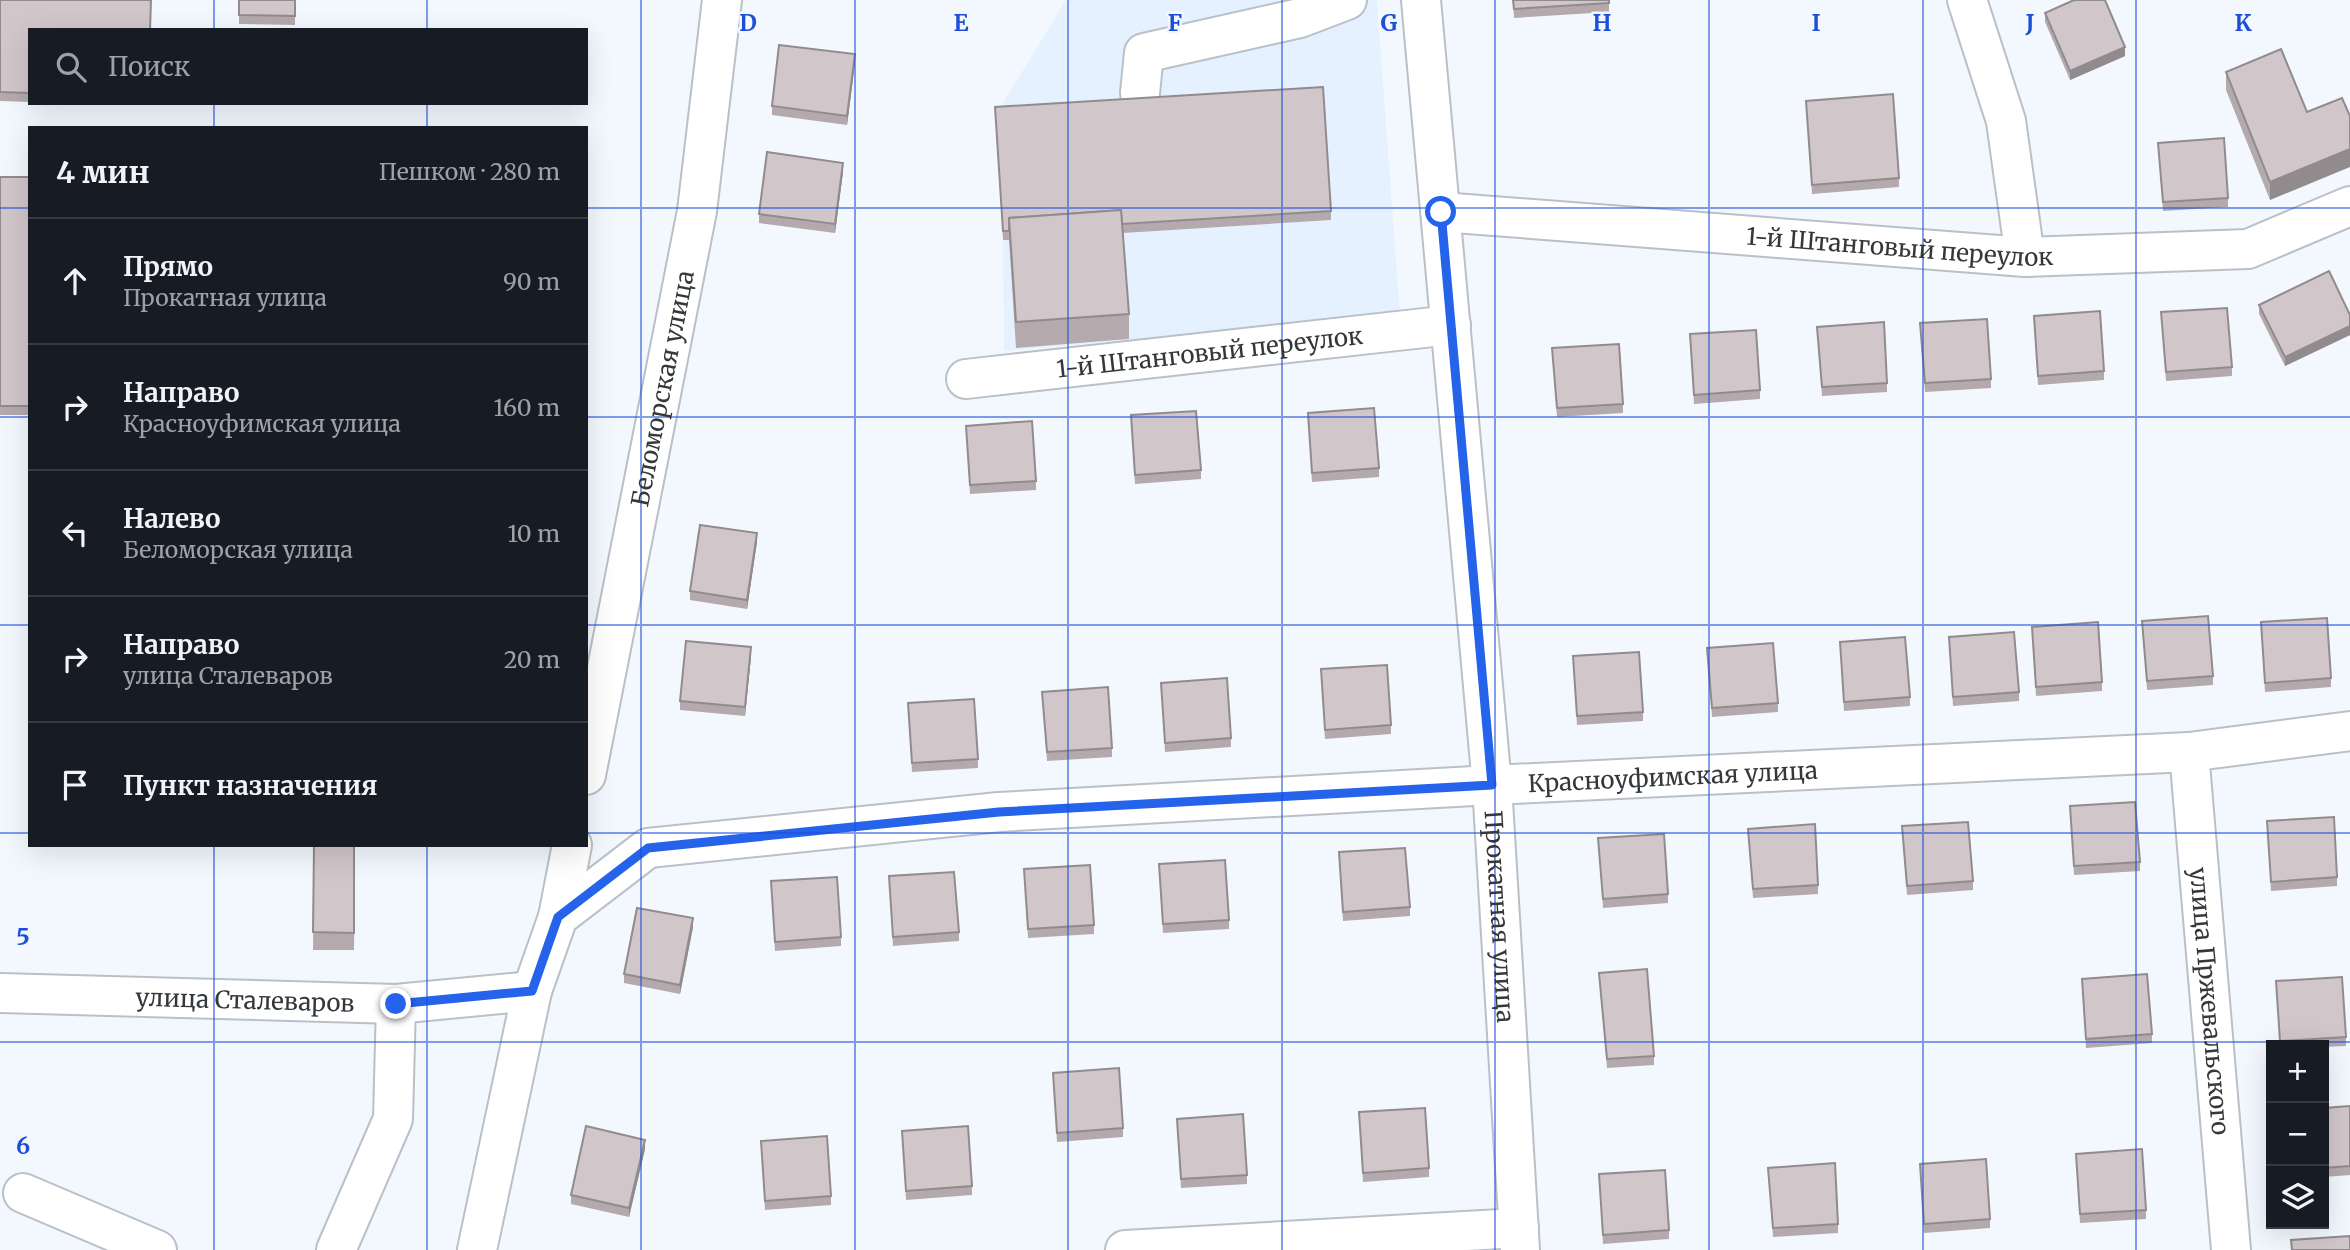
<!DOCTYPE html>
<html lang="ru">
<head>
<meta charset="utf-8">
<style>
	:root { --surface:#171b24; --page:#242831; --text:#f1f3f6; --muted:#9ea1a6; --line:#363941 }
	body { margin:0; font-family:Merriweather,serif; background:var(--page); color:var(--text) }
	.controls { position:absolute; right:21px; bottom:21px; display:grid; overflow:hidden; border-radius:0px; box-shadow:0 7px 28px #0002 }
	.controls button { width:63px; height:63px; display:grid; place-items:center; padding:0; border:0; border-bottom:2px solid var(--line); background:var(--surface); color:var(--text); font:35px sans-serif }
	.stop { position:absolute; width:21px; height:21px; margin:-16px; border:5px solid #2563eb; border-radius:50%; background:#fff }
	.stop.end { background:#2563eb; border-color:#fff; box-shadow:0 2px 7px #0008 }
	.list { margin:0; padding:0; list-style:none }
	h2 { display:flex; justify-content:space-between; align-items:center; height:91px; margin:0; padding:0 28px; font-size:30px }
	h2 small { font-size:23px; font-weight:400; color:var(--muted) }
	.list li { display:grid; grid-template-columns:46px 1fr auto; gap:21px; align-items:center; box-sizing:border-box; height:126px; padding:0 28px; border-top:2px solid var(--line) }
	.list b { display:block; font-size:26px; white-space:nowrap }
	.list p { margin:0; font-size:23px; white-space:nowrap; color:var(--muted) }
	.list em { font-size:23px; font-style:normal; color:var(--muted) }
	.icon { flex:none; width:38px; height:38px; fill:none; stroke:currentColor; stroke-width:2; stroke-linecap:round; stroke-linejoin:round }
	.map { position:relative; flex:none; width:2350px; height:1250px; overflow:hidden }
	.search { position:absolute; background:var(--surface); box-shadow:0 7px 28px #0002; left:28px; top:28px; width:560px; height:77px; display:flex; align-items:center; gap:18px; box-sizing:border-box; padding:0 24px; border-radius:0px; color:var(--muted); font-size:26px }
	.panel { position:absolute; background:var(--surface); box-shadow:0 7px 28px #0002; left:28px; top:126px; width:560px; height:721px; border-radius:0px }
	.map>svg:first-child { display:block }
	.built { fill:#e5f1ff }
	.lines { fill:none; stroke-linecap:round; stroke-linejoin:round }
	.minor-casing { stroke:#bac0c8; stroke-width:42 }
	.minor { stroke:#fff; stroke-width:38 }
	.wall { fill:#b4aaae }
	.shaded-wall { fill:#928b8d }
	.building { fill:#d1c6ca; stroke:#928b8d; stroke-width:2 }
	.route { stroke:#2563eb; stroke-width:9 }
	.grid { fill:none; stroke:#1d4ed8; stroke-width:2; stroke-opacity:0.55 }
	.labels { text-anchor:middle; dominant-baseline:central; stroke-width:5; stroke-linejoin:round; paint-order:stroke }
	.street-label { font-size:24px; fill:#35383b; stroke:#f3f8ff }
	.grid-label { font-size:23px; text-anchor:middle; font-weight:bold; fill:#1d4ed8; stroke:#f3f8ff; stroke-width:5; stroke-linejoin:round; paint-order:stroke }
</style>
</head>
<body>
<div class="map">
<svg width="2350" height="1250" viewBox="0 0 2350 1250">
	<rect width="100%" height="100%" fill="#f3f8ff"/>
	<polygon class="built" points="1066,0 1377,0 1400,316 1004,351 1003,240 995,116"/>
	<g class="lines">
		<defs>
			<g id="minor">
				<path id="s1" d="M1421,0L1492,785L1520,1250"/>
				<polyline points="1967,0 2006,121 2025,257"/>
				<polyline points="1140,93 1144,53 1300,18 1347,0"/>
				<path id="s2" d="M1441,212L2025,257L2248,249L2350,206"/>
				<path id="s3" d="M966,379L1451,325"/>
				<path id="s4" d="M2189,752L2231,1250"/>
				<path id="s5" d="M586,775L697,211L722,0"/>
				<path id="s6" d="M558,917L648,848L999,812L1492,785L2189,752L2350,731"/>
				<path id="s7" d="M0,993L396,1004L532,991"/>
				<polyline points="23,1193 157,1250"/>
				<polyline points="336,1250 393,1119 396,1004"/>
				<polyline points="477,1250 532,991 558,917 572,845"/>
				<polyline points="1125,1250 1519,1228"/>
			</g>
		</defs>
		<use href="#minor" class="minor-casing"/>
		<use href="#minor" class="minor"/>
	</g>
	<g class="wall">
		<polygon points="0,0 30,30 30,102 0,101"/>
		<polygon points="239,0 295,0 295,25 239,24"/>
		<polygon points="1513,0 1609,0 1609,12 1514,18"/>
		<polygon points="2045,13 2125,56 2070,80 2045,22"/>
		<polygon points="855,63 847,125 772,115 772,106"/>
		<polygon points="2226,72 2307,112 2270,200 2226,90"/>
		<polygon points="1806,101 1899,178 1899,187 1812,194"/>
		<polygon points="90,103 149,103 149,105"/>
		<polygon points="995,107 1331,211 1331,220 1123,233 1129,314 1129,339 1016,348 1009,240 1003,240"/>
		<polygon points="2158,143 2228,198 2228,207 2163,211"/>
		<polygon points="843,172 835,233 759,223 759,214"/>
		<rect x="0" y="177" width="30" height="238"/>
		<polygon points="2259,305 2350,315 2350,335 2285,366 2259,314"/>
		<polygon points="2161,312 2232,367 2232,376 2166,381"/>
		<polygon points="2034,316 2104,371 2104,380 2038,385"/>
		<polygon points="1920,323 1991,379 1991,388 1925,392"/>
		<polygon points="1817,327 1887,383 1887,392 1822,396"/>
		<polygon points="1690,334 1760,390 1760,399 1694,404"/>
		<polygon points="1552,348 1623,404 1623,413 1557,417"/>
		<polygon points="1308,413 1379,468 1379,477 1312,482"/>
		<polygon points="1131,415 1201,470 1201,479 1135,484"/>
		<polygon points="966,426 1036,481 1036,490 970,494"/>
		<polygon points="757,542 747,609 690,600 690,591"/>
		<polygon points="2142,621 2213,676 2213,685 2147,690"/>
		<polygon points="2261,622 2331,678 2331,687 2265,692"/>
		<polygon points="2032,627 2102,682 2102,691 2036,696"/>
		<polygon points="1949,637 2019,692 2019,701 1953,706"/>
		<polygon points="1840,642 1910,697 1910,706 1844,711"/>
		<polygon points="1707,648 1778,703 1778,712 1712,717"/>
		<polygon points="751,656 745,716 680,710 680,701"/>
		<polygon points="1573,656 1643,712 1643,721 1577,725"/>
		<polygon points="1321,669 1391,725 1391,734 1325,739"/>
		<polygon points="1161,683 1231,738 1231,747 1165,752"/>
		<polygon points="1042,692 1112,748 1112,757 1047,761"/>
		<polygon points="908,703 978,759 978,768 912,772"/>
		<polygon points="2070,806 2140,862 2140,871 2074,875"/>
		<polygon points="2267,821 2337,877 2337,886 2271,891"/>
		<polygon points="1902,826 1973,881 1973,890 1907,895"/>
		<polygon points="1748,829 1818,885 1818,894 1753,898"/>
		<polygon points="1598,838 1668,894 1668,903 1603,908"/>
		<polygon points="314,845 355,845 354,950 313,950"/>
		<polygon points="1339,852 1410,907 1410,916 1343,921"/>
		<polygon points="1159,864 1229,920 1229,929 1163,933"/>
		<polygon points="1024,869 1094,925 1094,934 1028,938"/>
		<polygon points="889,876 959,932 959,941 893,946"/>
		<polygon points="771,881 841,937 841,946 775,951"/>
		<polygon points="693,927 680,994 624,983 624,974"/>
		<polygon points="1599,973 1654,1056 1654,1065 1607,1068"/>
		<polygon points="2082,979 2152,1034 2152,1043 2086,1048"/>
		<polygon points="2276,981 2346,1037 2346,1046 2324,1047 2324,1045 2280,1045"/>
		<polygon points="1053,1073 1123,1128 1123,1137 1057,1142"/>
		<polygon points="2350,1106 2350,1175 2324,1177 2324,1108"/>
		<polygon points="1359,1112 1429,1168 1429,1177 1363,1182"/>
		<polygon points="1177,1119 1247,1175 1247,1184 1181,1188"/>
		<polygon points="902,1131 972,1186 972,1195 906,1200"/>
		<polygon points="761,1141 831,1196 831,1205 765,1210"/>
		<polygon points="645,1149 629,1217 571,1204 571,1195"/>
		<polygon points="2076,1154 2146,1210 2146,1219 2080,1223"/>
		<polygon points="1920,1164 1990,1219 1990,1228 1924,1233"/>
		<polygon points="1768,1168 1838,1224 1838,1233 1773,1237"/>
		<polygon points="1599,1174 1669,1230 1669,1239 1603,1244"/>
	</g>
	<g class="shaded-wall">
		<polygon points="2125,47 2125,56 2070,80 2070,71"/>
		<polygon points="855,54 855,63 847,125 847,116"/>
		<polygon points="2350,149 2350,167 2270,200 2270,182"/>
		<polygon points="843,163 843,172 835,233 835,224"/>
		<polygon points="2350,326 2350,335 2285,366 2285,357"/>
		<polygon points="757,533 757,542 747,609 747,600"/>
		<polygon points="751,647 751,656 745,716 745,707"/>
		<polygon points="693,918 693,927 680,994 680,985"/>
		<polygon points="645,1140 645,1149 629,1217 629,1208"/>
	</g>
	<g class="building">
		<polygon points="0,0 151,0 150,30 30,30 30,93 0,92"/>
		<polygon points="239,0 295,0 295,16 239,15"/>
		<polygon points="1513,0 1609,0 1609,3 1514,9"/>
		<polygon points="2074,0 2105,0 2125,47 2070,71 2045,13"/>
		<polygon points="779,45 855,54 847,116 772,106"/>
		<polygon points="2281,49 2307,112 2342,98 2350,116 2350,149 2270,182 2226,72"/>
		<polygon points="1323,87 1331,211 1122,224 1121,210 1009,218 1009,231 1003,231 995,107"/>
		<polygon points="1893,94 1899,178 1812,185 1806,101"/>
		<polygon points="2224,138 2228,198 2163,202 2158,143"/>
		<polygon points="767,152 843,163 835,224 759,214"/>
		<rect x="0" y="177" width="30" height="229"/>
		<polygon points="1121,210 1129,314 1016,322 1009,218"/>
		<polygon points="2329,271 2350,315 2350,326 2285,357 2259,305"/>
		<polygon points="2227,308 2232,367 2166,372 2161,312"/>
		<polygon points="2100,311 2104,371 2038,376 2034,316"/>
		<polygon points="1987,319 1991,379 1925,383 1920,323"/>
		<polygon points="1884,322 1887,383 1822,387 1817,327"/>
		<polygon points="1756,330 1760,390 1694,395 1690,334"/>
		<polygon points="1619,344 1623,404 1557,408 1552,348"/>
		<polygon points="1374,408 1379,468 1312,473 1308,413"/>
		<polygon points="1196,411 1201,470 1135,475 1131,415"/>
		<polygon points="1032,421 1036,481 970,485 966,426"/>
		<polygon points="700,525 757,533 747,600 690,591"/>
		<polygon points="2208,616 2213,676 2147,681 2142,621"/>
		<polygon points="2327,618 2331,678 2265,683 2261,622"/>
		<polygon points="2098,622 2102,682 2036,687 2032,627"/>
		<polygon points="2014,632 2019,692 1953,697 1949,637"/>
		<polygon points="1905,637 1910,697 1844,702 1840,642"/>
		<polygon points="686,641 751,647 745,707 680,701"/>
		<polygon points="1773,643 1778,703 1712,708 1707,648"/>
		<polygon points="1639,652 1643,712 1577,716 1573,656"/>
		<polygon points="1387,665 1391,725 1325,730 1321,669"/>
		<polygon points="1227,678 1231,738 1165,743 1161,683"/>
		<polygon points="1108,687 1112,748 1047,752 1042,692"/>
		<polygon points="974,699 978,759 912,763 908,703"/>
		<polygon points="2135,802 2140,862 2074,866 2070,806"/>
		<polygon points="2334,817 2337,877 2271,882 2267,821"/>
		<polygon points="1968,822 1973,881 1907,886 1902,826"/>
		<polygon points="1815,824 1818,885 1753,889 1748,829"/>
		<polygon points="1664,834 1668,894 1603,899 1598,838"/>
		<polygon points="314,845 354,845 354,933 313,932"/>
		<polygon points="1405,848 1410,907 1343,912 1339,852"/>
		<polygon points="1225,860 1229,920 1163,924 1159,864"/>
		<polygon points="1090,865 1094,925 1028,929 1024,869"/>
		<polygon points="954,872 959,932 893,937 889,876"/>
		<polygon points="837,877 841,937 775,942 771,881"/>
		<polygon points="637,908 693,918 680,985 624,974"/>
		<polygon points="1647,969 1654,1056 1607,1059 1599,973"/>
		<polygon points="2147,974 2152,1034 2086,1039 2082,979"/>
		<polygon points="2342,977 2346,1037 2280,1041 2276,981"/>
		<polygon points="1119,1068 1123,1128 1057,1133 1053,1073"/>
		<polygon points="2350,1106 2350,1166 2324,1168 2324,1108"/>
		<polygon points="1425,1108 1429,1168 1363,1173 1359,1112"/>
		<polygon points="1243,1114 1247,1175 1181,1179 1177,1119"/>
		<polygon points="586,1126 645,1140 629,1208 571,1195"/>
		<polygon points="968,1126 972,1186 906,1191 902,1131"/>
		<polygon points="827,1136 831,1196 765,1201 761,1141"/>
		<polygon points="2142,1149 2146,1210 2080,1214 2076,1154"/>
		<polygon points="1986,1159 1990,1219 1924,1224 1920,1164"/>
		<polygon points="1835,1163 1838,1224 1773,1228 1768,1168"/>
		<polygon points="1665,1170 1669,1230 1603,1235 1599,1174"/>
		<polygon points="2350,1236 2350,1250 2292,1250 2291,1240"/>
	</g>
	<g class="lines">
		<polyline class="route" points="396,1004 532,991 558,917 648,848 999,812 1492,785 1441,212"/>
	</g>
	<path class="grid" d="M214,0V30M427,0V30M641,0V1250M855,0V1250M1068,0V1250M1282,0V1250M1495,0V1250M1709,0V1250M1923,0V1250M2136,0V1250M214,103V128M427,103V128M0,208H30M586,208H2350M0,417H30M586,417H2350M0,625H30M586,625H2350M0,833H30M586,833H2350M214,845V1250M427,845V1250M0,1042H2350"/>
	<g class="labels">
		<g class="street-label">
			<text stroke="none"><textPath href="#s2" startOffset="460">1-й Штанговый переулок</textPath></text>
			<text stroke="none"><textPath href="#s3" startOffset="245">1-й Штанговый переулок</textPath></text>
			<text stroke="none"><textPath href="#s5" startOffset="394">Беломорская улица</textPath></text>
			<text stroke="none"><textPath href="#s6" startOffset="1141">Красноуфимская улица</textPath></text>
			<text stroke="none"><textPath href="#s1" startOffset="920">Прокатная улица</textPath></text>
			<text stroke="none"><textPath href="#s7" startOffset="245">улица Сталеваров</textPath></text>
			<text stroke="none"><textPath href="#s4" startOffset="250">улица Пржевальского</textPath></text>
		</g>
	</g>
	<g class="grid-label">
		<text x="748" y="31">D</text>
		<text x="961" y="31">E</text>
		<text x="1175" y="31">F</text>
		<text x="1389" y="31">G</text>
		<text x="1602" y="31">H</text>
		<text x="1816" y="31">I</text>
		<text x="2030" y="31">J</text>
		<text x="2243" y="31">K</text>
		<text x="23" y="945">5</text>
		<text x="23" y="1154">6</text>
	</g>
</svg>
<div class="controls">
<button>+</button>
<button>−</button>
<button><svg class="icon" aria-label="layers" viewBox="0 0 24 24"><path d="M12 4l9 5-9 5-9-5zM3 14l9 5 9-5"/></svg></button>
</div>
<div class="stop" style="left:1441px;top:212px"></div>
<div class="stop end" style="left:396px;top:1004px"></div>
<div class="search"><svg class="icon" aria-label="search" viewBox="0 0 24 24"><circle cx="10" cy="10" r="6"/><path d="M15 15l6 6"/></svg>Поиск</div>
<section class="panel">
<h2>4 мин<small>Пешком · 280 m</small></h2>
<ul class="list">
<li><svg class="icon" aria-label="ahead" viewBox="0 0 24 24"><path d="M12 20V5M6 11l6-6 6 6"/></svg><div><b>Прямо</b><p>Прокатная улица</p></div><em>90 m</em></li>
<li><svg class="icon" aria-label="right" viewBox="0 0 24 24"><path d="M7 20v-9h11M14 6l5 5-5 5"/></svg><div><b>Направо</b><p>Красноуфимская улица</p></div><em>160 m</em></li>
<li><svg class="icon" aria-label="left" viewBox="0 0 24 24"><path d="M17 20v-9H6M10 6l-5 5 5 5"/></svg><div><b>Налево</b><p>Беломорская улица</p></div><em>10 m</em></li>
<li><svg class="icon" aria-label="right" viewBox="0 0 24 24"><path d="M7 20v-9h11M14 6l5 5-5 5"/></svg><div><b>Направо</b><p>улица Сталеваров</p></div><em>20 m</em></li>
<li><svg class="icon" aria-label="arrive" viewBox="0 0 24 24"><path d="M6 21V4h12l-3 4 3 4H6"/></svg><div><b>Пункт назначения</b></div></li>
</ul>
</section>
</div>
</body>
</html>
